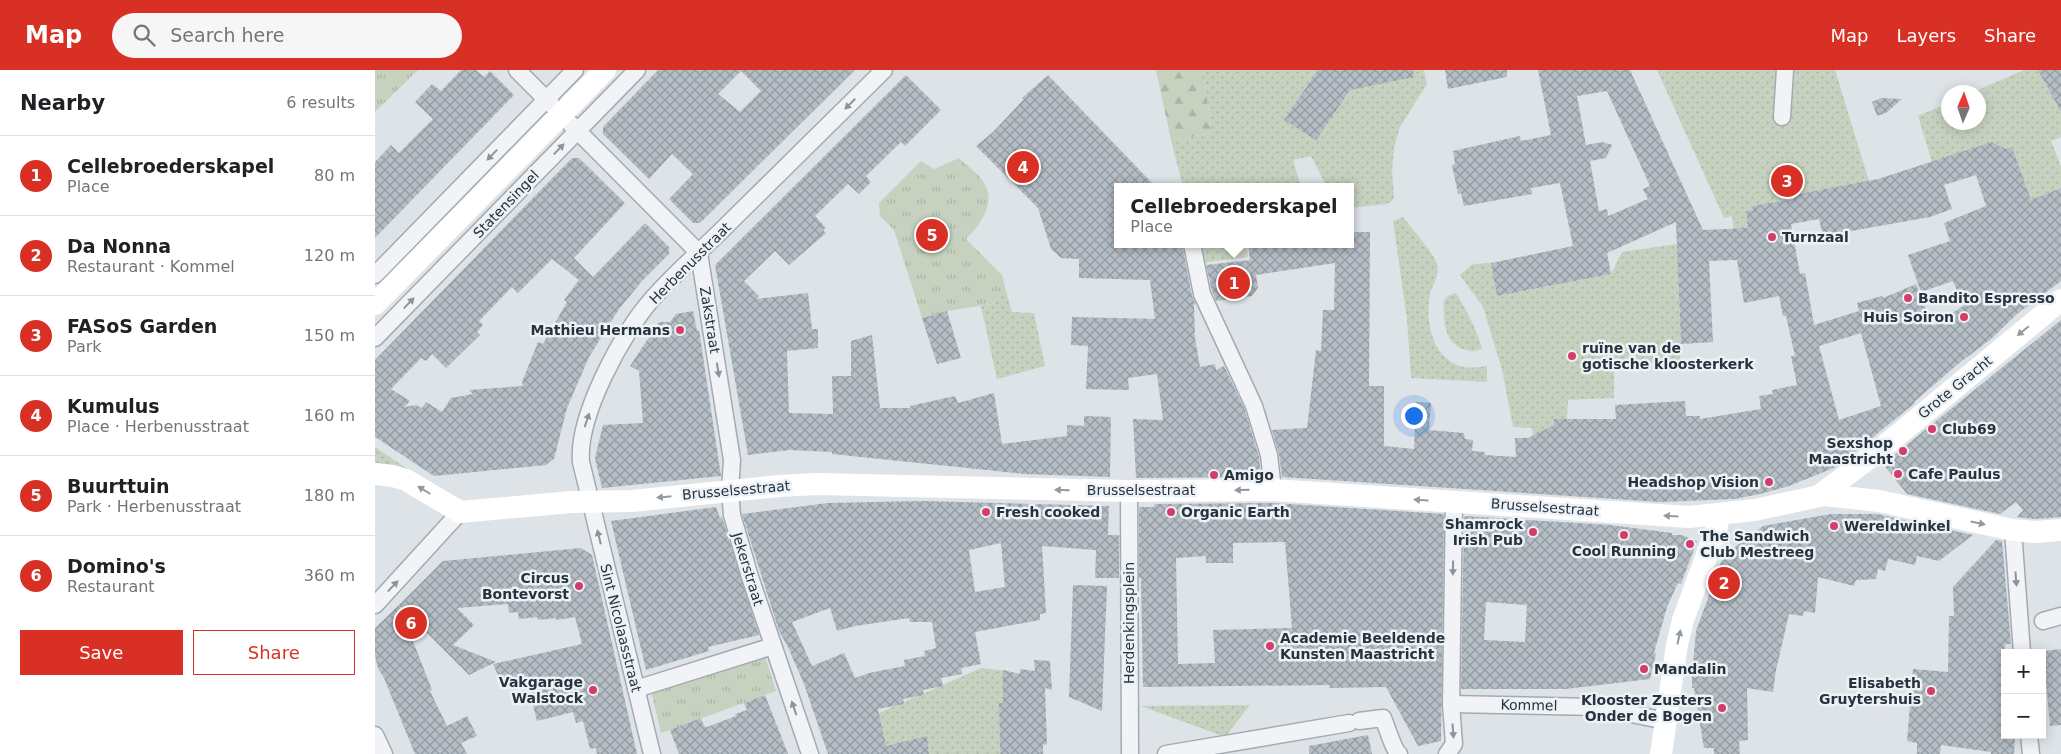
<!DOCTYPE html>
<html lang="en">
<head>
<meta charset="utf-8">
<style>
	:root { --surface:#fff; --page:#f6f6f6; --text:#202124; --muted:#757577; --line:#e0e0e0; --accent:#d93025 }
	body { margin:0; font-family:"DejaVu Sans",sans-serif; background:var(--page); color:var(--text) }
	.controls { position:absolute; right:15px; bottom:15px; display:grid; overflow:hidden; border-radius:0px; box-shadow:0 2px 12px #0003 }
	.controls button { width:45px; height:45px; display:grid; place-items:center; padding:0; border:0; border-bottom:1px solid var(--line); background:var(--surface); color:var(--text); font:25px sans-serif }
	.compass { position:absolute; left:1566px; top:15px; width:45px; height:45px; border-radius:50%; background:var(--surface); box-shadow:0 2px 12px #0003; rotate:2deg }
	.you { position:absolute; left:1038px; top:345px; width:18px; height:18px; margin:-12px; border:4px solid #fff; border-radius:50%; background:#1a73e8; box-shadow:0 0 0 8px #1a73e833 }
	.badge { display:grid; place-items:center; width:32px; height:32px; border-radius:50%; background:var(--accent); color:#fff; font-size:16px; font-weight:700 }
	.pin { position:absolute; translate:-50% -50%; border:2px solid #fff; box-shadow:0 1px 5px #0006 }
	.popup { position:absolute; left:739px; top:113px; width:240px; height:65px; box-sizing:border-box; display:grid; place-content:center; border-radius:0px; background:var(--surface); filter:drop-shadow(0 1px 4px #0005); font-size:16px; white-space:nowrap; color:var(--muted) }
	.popup b { font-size:19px; color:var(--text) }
	.popup::after { content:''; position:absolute; left:50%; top:100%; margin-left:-10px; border:10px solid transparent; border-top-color:var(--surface) }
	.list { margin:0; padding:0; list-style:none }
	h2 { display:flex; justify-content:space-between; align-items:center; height:65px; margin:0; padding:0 20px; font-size:21px }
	h2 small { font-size:16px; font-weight:400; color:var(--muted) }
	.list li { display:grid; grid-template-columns:32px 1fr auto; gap:15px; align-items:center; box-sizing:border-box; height:80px; padding:0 20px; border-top:1px solid var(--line) }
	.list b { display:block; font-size:19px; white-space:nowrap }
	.list p { margin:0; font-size:16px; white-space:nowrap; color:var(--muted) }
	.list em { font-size:16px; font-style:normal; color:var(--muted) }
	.actions { display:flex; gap:10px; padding:15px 20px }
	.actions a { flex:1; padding:11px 0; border:1px solid var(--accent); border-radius:0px; text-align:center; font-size:18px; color:var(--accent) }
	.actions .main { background:var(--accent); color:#fff }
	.icon { flex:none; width:28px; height:28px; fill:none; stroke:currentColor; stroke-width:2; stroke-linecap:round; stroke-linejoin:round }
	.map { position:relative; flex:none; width:1686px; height:684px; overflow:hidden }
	header { display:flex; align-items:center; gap:30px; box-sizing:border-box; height:70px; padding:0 25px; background:var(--accent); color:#fff }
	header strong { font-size:24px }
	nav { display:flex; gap:28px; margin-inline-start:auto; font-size:18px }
	.search { width:350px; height:45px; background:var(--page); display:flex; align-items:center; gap:12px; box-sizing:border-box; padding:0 18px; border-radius:28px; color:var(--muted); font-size:19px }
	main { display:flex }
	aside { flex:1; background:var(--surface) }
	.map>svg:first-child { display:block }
	.grass { fill:url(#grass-dots) }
	.forest { fill:url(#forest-firs) }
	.park { fill:url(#park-tufts) }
	.building { fill:url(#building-cross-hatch); fill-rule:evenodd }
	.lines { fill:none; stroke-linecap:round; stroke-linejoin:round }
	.street-casing { stroke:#a3abb2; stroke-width:19 }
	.street { stroke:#f1f3f6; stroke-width:16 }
	.secondary { stroke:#fff; stroke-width:22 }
	.oneway { fill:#8c939a }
	.oneway2 { fill:#93999f }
	.poi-dot { fill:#d23e69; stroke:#edf2f6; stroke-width:2 }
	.labels { text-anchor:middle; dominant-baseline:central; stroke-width:5; stroke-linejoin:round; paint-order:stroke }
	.street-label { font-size:14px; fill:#27333f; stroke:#edf2f6 }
	.poi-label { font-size:14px; font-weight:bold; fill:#27333f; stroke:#edf2f6; text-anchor:start }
</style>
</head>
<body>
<header>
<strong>Map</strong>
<div class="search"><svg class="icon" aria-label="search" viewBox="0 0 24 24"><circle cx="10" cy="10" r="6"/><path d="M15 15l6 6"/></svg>Search here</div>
<nav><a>Map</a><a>Layers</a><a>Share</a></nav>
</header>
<main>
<aside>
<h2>Nearby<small>6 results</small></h2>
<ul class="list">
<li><span class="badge">1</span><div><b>Cellebroederskapel</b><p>Place</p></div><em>80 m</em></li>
<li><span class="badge">2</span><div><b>Da Nonna</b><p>Restaurant · Kommel</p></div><em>120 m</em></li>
<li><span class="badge">3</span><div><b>FASoS Garden</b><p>Park</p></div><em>150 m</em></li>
<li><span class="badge">4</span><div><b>Kumulus</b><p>Place · Herbenusstraat</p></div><em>160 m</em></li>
<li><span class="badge">5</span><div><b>Buurttuin</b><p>Park · Herbenusstraat</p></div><em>180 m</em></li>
<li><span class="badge">6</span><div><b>Domino's</b><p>Restaurant</p></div><em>360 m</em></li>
</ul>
<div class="actions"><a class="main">Save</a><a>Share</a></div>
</aside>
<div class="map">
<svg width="1686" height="684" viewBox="0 0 1686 684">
	<defs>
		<pattern id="grass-dots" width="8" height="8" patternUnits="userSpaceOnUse" patternTransform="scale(1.25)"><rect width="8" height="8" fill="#c6d2bf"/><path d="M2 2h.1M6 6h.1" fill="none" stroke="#aab5a5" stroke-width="1.8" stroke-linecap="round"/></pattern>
		<pattern id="forest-firs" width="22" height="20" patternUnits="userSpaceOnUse" patternTransform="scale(1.25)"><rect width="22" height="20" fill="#c6d2bf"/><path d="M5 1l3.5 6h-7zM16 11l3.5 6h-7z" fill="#aab5a5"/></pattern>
		<pattern id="park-tufts" width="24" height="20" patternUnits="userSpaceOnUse" patternTransform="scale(1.25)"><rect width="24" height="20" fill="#c6d2bf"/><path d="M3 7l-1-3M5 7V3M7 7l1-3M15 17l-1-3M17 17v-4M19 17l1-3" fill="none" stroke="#aab5a5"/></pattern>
		<pattern id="building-cross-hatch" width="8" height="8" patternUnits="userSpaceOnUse" patternTransform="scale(1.25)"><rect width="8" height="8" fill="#b5bdc5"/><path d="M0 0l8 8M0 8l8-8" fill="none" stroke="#939aa1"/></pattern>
	</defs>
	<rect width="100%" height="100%" fill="#dee3e8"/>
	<g class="grass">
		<polygon points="828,0 1049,0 1052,14 1025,57 1019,78 1017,102 1019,126 1017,131 1011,134 975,138 975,117 952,117 936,86 918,90 926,117 808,117 796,70 837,63"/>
		<polygon points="1282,0 1460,0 1494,111 1418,125 1412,130 1377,136 1378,140 1371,142 1380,196 1363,196 1357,146 1349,148"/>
		<polygon points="1649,0 1663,0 1686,42 1686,67 1676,71 1686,96 1686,118 1656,130 1637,77 1626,81 1557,92 1543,46 1573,33 1574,52 1604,52 1604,22 1598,22"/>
		<path d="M1028,147C1037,159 1057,181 1062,194C1065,204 1058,214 1055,224C1050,250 1056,286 1085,296C1093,299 1103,297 1112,296V312L1036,308L1032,249L1018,151Z"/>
		<polygon points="821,174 871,174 873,187 825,193"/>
		<polygon points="1302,174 1306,274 1305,292 1239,294 1239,328 1193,330 1192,349 1179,357 1159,374 1157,358 1138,357 1127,299 1108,237 1085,205 1098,194 1116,193 1123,226 1236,204 1247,182"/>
		<polygon points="631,221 637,242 659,243 670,296 622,309 606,236 617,234"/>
		<path d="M1081,223C1092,241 1101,258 1107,278C1102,282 1097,282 1091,280C1069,274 1068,250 1069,230L1074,225Z"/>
		<polygon points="0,377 34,400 5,396 0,393"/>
		<polygon points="606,598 632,601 633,612 628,612 629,633 624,633 625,684 554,684 551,667 485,682 504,643"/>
		<polygon points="875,635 850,667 766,636"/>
	</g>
	<polygon class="forest" points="781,0 828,0 837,63 796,70"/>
	<g class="park">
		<polygon points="0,0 43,0 0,42"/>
		<path d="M584,88C592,96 604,104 609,113C622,133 604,156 591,169L627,205L631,221L617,234L572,241L547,248L519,160L505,146L504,133L546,91L559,99Z"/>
		<polygon points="390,586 401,621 286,663 276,620"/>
	</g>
	<g class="building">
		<polygon points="86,0 101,0 109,7 115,1 139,25 0,168 0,92 16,75 24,83 58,49 40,32 57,14 66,21"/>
		<path d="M283,0H480L325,153H318L294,129L318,104L297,84L274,109L228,64V57ZM366,1L386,21L365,42L343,24Z"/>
		<polygon points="943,0 1038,0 1039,7 975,20 941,70 909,50"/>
		<polygon points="1070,0 1132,0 1132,7 1073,19"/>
		<path d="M1163,0H1255L1328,160L1373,158L1371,141L1378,140L1377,136L1419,129L1418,125L1503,109L1617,72L1630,79L1637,77L1656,130L1686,118V211L1642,244L1616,269L1583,294L1539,332L1540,333L1461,397L1414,416L1385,424L1359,429L1286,432L907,407L904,384L897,360L932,358L941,280L946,281L948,240H959L960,193L881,205L883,218L877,226L841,231L837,221L831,195L875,190L873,174H975V162H995L994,316H1009V376L1039,379L1041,332L1056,333L1054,360L1089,363L1090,369L1098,370L1097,381L1110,382V385L1141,387L1140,368H1153L1179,355V349H1241L1240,335L1310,331L1311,346H1325V349L1386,339L1384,326L1398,324L1397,320L1422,315L1416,286H1420L1411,246H1408L1404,226L1369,233L1362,190L1334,191L1338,272L1306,274L1301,152L1232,183L1236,204L1122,226L1116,193L1198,176L1185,113L1156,118L1157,124L1089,136L1086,123L1083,124L1077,95L1080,94L1078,81L1145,66L1146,71L1176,65ZM1232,21L1275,116L1268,119L1273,129L1233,146L1232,139L1224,141L1215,91L1231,88L1237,75L1228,72L1211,75L1202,26ZM1601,105L1611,136L1569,153L1575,171L1533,185L1546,222L1578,211L1588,236L1558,256L1541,214L1508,228L1507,226L1482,233L1484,241L1439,255L1430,203L1425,204L1416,154L1444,149L1448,166L1555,147L1577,139L1569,115ZM1486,263L1506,336L1464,350L1444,276Z"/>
		<polygon points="1663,0 1686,0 1686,42"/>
		<polygon points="531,5 566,40 530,76 526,72 491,106 496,112 484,124 473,114 440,146 451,158 448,160 451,163 414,195 400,181 369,211 384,226 381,229 433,223 437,259 443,259 443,278 412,281 414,343 458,344 457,306 476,306 476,271 497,265 505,338 535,338 535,336 580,326 583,333 619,323 627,374 692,366 692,355 709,356 709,346 736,347 735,407 650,404 457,384 457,382 415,380 373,385 340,195"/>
		<polygon points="673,5 781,117 743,117 743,174 807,174 817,226 821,234 819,235 820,268 825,297 840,294 841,300 849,296 870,340 884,387 886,407 761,408 758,349 788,350 782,304 753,308 754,320 711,319 713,276 696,275 697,247 780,249 775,210 704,208 704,189 686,188 676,179 663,138 601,76 618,62 649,29 647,28"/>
		<polygon points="1506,28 1527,29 1511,43 1502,46 1497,32"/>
		<path d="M197,88H204L250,133L199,188L218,207L270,153L294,177V184L268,210L244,239L214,287L192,338L179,389L171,395L59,406L0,367V290ZM177,189L204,210L189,230L192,232L168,274L163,272L147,312L148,316L94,320L98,324L76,328L67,342L51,332L47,338L41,335L29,337L35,331L16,319L46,288L51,291L57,284L71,298L105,265L102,262L108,255L104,251L137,217L143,223Z"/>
		<polygon points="318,241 322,261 324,260 346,406 227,418 220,388 228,355 268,353 264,301 255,296 284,252 295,252 301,244"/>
		<polygon points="572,241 586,288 562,294 547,248"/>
		<polygon points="1686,250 1686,447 1660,449 1642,447 1648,440 1641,432 1625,444 1532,424 1508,394"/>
		<path d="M547,431L734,436L733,465H744V508H720L721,480L667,476L671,543L665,544V550L600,562L606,594L586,598L587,604L566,608L568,616L548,620L549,625L528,629L529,634L503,639L511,676L552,666L554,684H453L429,614L413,577L404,561L367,444L453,433ZM626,473L630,517L600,522L594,480ZM455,538L462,561L480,556L534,548L535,552H557L561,578L549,581L550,586L529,590L530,596L494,603L480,608L469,583L437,596L417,552Z"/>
		<path d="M898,433L1069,444L1066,671L1043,676L1011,617L954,618L955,615L768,617L766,508H764V437H779L780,434ZM910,472L917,558L838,560L840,593L803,594L801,488L831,486V493H858V473Z"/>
		<polygon points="341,437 345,448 347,447 384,565 333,577 334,581 271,600 236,451"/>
		<polygon points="1456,444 1502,444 1598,465 1564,491 1542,486 1540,495 1513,489 1510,501 1503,499 1501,509 1481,510 1479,516 1443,507 1440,543 1429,541 1428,546 1414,544 1401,600 1398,622 1372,618 1373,670 1364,671 1365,684 1339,684 1339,678 1329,678 1319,618 1317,618 1317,604 1321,561 1346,492 1361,476 1388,456"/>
		<path d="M1089,446L1235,455L1297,463V465H1306L1322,471L1306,514L1303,513L1292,537L1279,583L1281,584L1275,609L1191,619H1086ZM1111,532L1152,535L1150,572L1109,570Z"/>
		<polygon points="1621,470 1627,471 1636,574 1630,574 1630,665 1640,665 1639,684 1616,684 1616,682 1566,675 1565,684 1542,684 1542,673 1532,671 1538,599 1573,602 1574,546 1579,546 1578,517"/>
		<polygon points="206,478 217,485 262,684 222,684 221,678 215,679 208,651 201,653 198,642 162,651 151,607 126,612 118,594 207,574 200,547 181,550 181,548 163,550 162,547 144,549 143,542 134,543 133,534 82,538 99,555 78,575 121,592 94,605 24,535 68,491"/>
		<polygon points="698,515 732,516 727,641 694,627"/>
		<polygon points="24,535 57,620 55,621 72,656 92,646 102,666 86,673 92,684 40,684 9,608 3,598 0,586 0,558"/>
		<polygon points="1686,579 1686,655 1675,656 1668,581"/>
		<polygon points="659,590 675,591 677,620 670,618 672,674 668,675 668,684 625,684 624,633 628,633 628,600 645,604 645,599 660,601"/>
		<polygon points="390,625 413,684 304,684 295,660 326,648 329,656 332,657 361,646 360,644 372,640 369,633"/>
		<polygon points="993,665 997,684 934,684 934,676"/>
	</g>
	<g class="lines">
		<defs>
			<g id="street">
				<polyline points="142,0 324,183 357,390 355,420 357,445 375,507 435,684"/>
				<polyline points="1407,47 1410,0"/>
				<polyline points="817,174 827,224 879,336 894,385 898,420"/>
				<polyline points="0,205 200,0"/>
				<polyline points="0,268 262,0"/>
				<polyline points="754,421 755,684"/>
				<polyline points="1638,460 1647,583"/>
				<polyline points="0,535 85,442"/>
				<polyline points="1668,551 1686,546"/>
				<polyline points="261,619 398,576"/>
				<polyline points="1076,634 1222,637 1291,651"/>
				<path d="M984,651L1008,648C1012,657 1018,679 1024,684"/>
				<polyline points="0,665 9,684"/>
				<polyline points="1654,665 1656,684"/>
				<path d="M277,684L206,392C202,346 247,263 278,228C301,202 328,179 353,154C405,103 457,51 509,0"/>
				<polyline points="791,684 974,653"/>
				<polyline points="1072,684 1079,674 1076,634 1079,432"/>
			</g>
		</defs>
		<use href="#street" class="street-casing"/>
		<use href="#street" class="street"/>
		<g class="secondary">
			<polyline points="0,234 230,0"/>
			<polyline points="0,404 18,406 31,410 85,442 196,432 257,431 404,416 442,414 754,421 898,420 1314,447 1380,440 1449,425 1504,431 1638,460 1660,462 1686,460"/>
			<polyline points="1445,425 1501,383 1686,230"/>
			<polyline points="1286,684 1302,575 1308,550 1342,457 1344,444"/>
		</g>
	</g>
	<defs><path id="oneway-solid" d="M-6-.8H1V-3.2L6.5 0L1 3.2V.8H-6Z" transform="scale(1.25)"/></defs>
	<g class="oneway">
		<use href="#oneway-solid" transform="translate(475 34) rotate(135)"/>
		<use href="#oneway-solid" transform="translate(184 79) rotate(-46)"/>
		<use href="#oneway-solid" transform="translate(117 85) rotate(134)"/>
		<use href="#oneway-solid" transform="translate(34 233) rotate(-46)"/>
		<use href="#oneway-solid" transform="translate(343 300) rotate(81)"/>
		<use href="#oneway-solid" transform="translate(212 350) rotate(-72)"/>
		<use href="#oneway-solid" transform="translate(224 467) rotate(-104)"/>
		<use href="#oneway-solid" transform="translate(1078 498) rotate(91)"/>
		<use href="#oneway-solid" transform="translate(1641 509) rotate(86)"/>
		<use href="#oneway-solid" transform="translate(18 516) rotate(-46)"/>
		<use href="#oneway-solid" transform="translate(419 638) rotate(-109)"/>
		<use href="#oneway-solid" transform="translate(1078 661) rotate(86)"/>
	</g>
	<g class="oneway2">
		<use href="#oneway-solid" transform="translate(1648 261) rotate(141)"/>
		<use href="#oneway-solid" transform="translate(49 420) rotate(-148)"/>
		<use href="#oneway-solid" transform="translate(687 420) rotate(-179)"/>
		<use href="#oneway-solid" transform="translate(867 420) rotate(179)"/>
		<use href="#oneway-solid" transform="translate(289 427) rotate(174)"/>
		<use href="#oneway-solid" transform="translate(1046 430) rotate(-177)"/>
		<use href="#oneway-solid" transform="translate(1296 446) rotate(-177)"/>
		<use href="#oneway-solid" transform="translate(1603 453) rotate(12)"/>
		<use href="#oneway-solid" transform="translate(1304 567) rotate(-78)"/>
	</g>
	<g class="poi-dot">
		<circle cx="1397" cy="167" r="5"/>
		<circle cx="1533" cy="228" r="5"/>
		<circle cx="1589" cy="247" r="5"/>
		<circle cx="305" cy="260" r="5"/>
		<circle cx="1197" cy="286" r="5"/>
		<circle cx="1557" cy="359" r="5"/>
		<circle cx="1528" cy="381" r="5"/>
		<circle cx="1523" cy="404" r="5"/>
		<circle cx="839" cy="405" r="5"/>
		<circle cx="1394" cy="412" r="5"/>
		<circle cx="611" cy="442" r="5"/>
		<circle cx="796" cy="442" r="5"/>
		<circle cx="1459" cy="456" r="5"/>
		<circle cx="1158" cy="462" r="5"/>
		<circle cx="1249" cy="465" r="5"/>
		<circle cx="1315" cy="474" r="5"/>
		<circle cx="204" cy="516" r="5"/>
		<circle cx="895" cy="576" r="5"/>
		<circle cx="1269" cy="599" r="5"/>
		<circle cx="218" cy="620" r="5"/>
		<circle cx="1556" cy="621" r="5"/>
		<circle cx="1347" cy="638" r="5"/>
	</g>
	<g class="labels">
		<g class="street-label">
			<text transform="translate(131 134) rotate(-46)">Statensingel</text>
			<text transform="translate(315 193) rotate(-45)">Herbenusstraat</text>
			<text transform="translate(335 250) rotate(81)">Zakstraat</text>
			<text transform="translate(1580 317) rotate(-39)">Grote Gracht</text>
			<text transform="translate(361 420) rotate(-5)">Brusselsestraat</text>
			<text x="766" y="420">Brusselsestraat</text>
			<text transform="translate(1170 437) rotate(4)">Brusselsestraat</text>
			<text transform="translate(373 499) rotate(73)">Jekerstraat</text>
			<text transform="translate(754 553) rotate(-90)">Herdenkingsplein</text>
			<text transform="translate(246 558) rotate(76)">Sint Nicolaasstraat</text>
			<text transform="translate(1154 635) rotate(1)">Kommel</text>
		</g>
		<g class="poi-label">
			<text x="1407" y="167">Turnzaal</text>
			<text x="1543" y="228">Bandito Espresso</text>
			<text x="1579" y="247" text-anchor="end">Huis Soiron</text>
			<text x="295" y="260" text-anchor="end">Mathieu Hermans</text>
			<text x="1207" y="278">ruïne van de<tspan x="1207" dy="16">gotische kloosterkerk</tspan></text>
			<text x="1567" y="359">Club69</text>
			<text x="1518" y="373" text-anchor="end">Sexshop<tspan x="1518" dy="16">Maastricht</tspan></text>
			<text x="1533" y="404">Cafe Paulus</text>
			<text x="849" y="405">Amigo</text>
			<text x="1384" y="412" text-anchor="end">Headshop Vision</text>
			<text x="621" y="442">Fresh cooked</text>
			<text x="806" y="442">Organic Earth</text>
			<text x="1148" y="454" text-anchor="end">Shamrock<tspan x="1148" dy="16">Irish Pub</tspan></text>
			<text x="1469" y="456">Wereldwinkel</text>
			<text x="1325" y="466">The Sandwich<tspan x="1325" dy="16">Club Mestreeg</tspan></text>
			<text x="1249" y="481" text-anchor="middle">Cool Running</text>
			<text x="194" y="508" text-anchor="end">Circus<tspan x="194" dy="16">Bontevorst</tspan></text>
			<text x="905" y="568">Academie Beeldende<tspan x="905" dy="16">Kunsten Maastricht</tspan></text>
			<text x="1279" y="599">Mandalin</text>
			<text x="208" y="612" text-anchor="end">Vakgarage<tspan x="208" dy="16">Walstock</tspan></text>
			<text x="1546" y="613" text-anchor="end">Elisabeth<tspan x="1546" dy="16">Gruytershuis</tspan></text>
			<text x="1337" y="630" text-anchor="end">Klooster Zusters<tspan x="1337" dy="16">Onder de Bogen</tspan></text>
		</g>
	</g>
</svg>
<div class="controls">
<button>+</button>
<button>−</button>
</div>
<svg class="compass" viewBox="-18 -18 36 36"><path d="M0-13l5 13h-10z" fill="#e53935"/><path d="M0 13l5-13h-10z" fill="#757577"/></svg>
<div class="you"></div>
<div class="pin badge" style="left:859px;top:213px">1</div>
<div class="popup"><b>Cellebroederskapel</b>Place</div>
<div class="pin badge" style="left:1349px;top:513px">2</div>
<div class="pin badge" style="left:1412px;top:111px">3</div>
<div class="pin badge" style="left:648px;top:97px">4</div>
<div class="pin badge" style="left:557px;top:165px">5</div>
<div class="pin badge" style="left:36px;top:553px">6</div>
</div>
</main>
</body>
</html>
